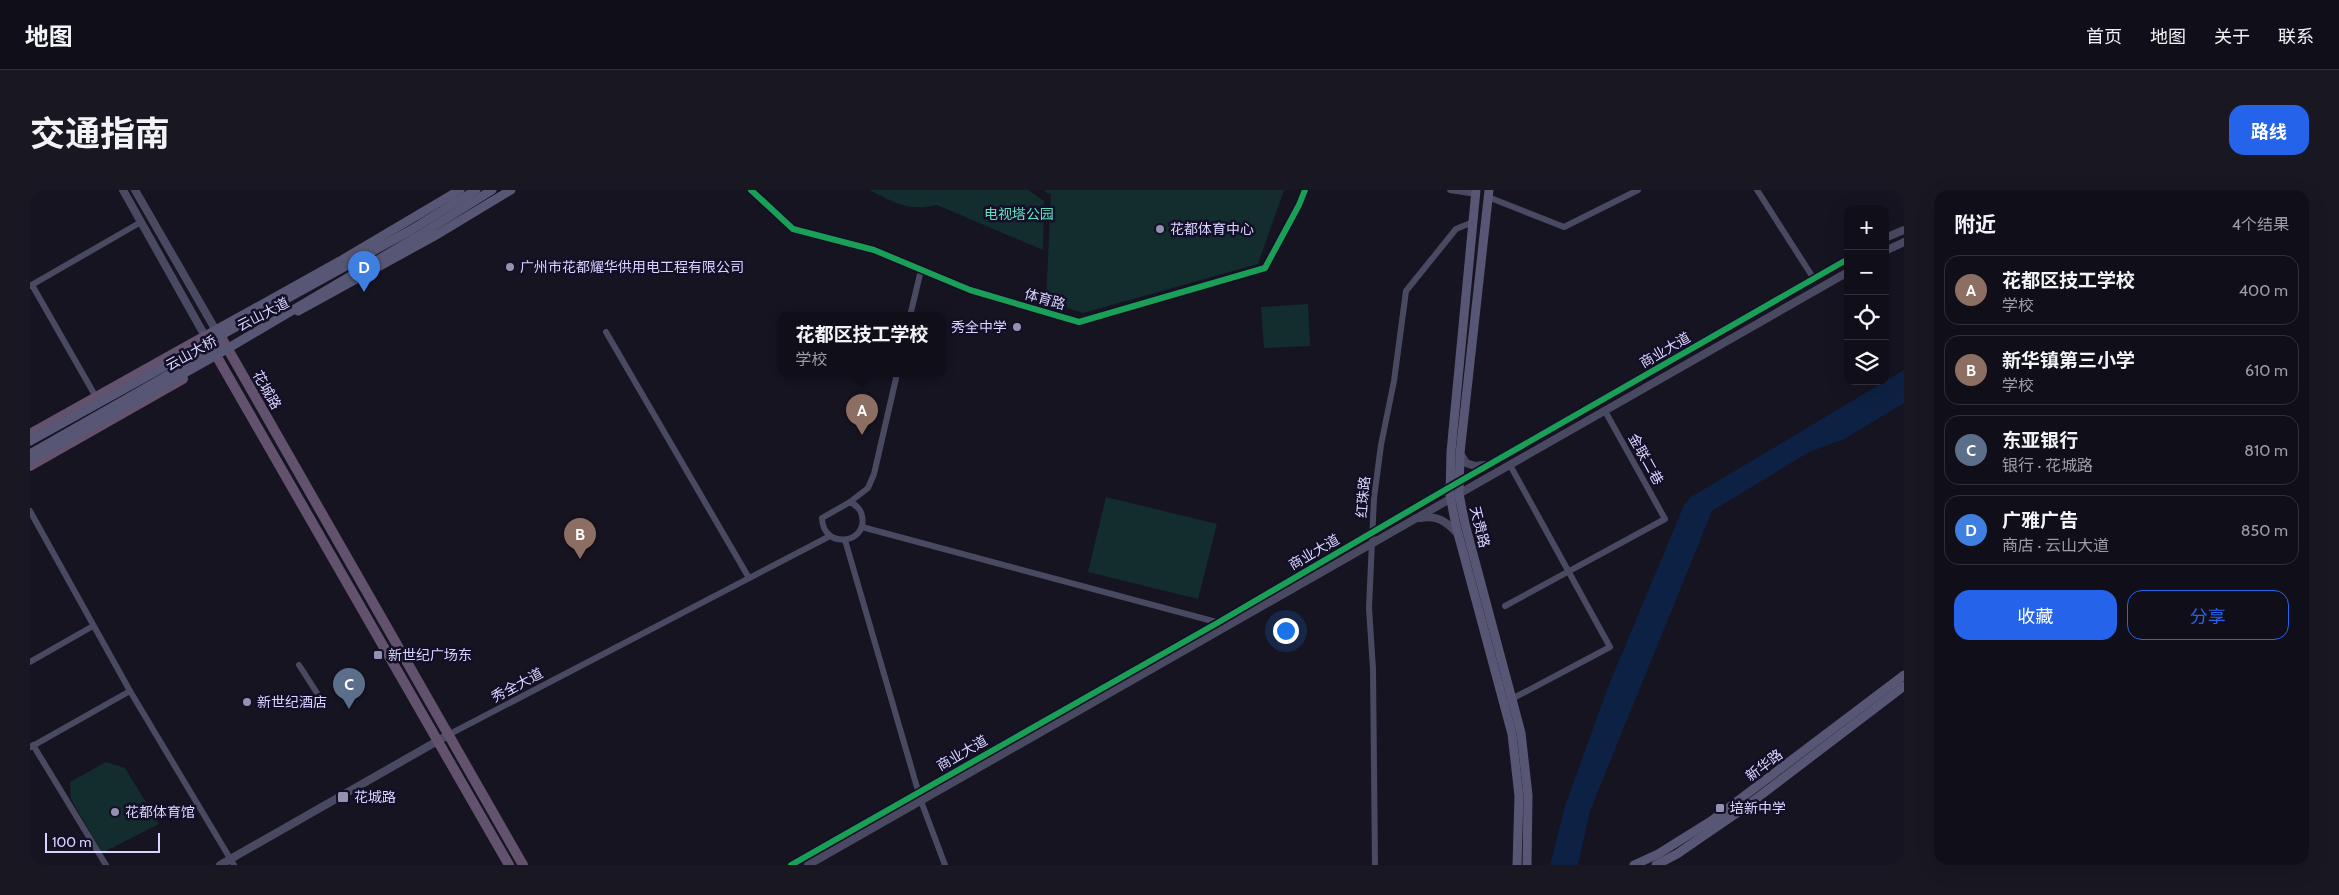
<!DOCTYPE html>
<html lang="zh">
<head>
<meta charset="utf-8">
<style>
	:root { --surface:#100f19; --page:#191822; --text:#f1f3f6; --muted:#9c9ca2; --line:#302f38; --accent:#2563eb }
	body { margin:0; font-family:Cabin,"Noto Sans SC",sans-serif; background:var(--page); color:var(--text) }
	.controls { position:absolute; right:15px; top:15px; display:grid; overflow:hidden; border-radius:10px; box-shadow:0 5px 20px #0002 }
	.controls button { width:45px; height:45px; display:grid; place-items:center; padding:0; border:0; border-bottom:1px solid var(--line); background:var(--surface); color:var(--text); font:25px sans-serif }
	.scale { position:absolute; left:15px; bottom:12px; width:115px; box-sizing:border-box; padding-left:5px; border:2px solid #d9d4ff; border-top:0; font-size:14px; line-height:18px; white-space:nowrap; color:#d9d4ff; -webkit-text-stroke:4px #130f26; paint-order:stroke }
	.you { position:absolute; left:1255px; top:440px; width:18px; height:18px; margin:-12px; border:4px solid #fff; border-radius:50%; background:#1a73e8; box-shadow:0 0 0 8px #1a73e833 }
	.badge { display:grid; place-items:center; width:32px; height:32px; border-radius:50%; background:var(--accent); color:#fff; font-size:16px; font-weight:700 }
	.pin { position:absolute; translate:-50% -41px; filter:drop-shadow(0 1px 2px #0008) }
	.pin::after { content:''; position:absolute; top:26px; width:18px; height:15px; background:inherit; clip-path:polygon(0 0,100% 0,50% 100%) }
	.popup { position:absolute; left:748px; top:122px; width:168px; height:65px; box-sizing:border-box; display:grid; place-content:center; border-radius:10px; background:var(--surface); filter:drop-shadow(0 1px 4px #0005); font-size:16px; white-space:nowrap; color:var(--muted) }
	.popup b { font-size:19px; color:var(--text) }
	.popup::after { content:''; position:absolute; left:50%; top:100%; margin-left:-10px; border:10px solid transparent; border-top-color:var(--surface) }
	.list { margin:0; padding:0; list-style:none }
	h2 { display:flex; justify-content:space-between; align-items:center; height:65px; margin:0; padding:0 20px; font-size:21px }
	h2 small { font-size:16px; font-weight:400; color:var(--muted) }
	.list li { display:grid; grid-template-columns:32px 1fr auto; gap:15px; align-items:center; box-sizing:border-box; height:70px; margin:0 10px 10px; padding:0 10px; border:1px solid var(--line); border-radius:15px }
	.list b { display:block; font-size:19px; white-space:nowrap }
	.list p { margin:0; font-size:16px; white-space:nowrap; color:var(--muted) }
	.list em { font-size:16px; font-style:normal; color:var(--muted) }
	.actions { display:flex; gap:10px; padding:15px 20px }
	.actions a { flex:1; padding:11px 0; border:1px solid var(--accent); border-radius:15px; text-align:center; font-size:18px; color:var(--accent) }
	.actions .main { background:var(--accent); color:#fff }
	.icon { flex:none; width:28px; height:28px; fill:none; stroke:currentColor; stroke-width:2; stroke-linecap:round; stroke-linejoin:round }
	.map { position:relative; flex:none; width:1874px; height:675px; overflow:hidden; border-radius:15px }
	header { display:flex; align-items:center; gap:30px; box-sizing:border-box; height:70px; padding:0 25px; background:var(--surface); border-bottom:1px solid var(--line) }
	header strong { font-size:24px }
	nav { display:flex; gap:28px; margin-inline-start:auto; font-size:18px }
	.intro { display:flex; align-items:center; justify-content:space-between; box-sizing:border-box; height:120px; padding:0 30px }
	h1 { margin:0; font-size:35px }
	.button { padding:12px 22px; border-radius:15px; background:var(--accent); color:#fff; font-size:18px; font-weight:700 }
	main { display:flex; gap:30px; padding:0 30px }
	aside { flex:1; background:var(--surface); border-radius:15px; box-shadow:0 5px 20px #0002 }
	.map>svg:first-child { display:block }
	.green { fill:#132c2d }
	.water { fill:#0d2144 }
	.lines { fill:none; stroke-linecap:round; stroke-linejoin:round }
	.minor { stroke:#4a4962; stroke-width:6 }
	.tertiary { stroke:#4a4962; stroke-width:8 }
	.secondary { stroke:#575674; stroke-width:9 }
	.trunk { stroke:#62526e; stroke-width:10 }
	.secondary-bridge { stroke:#575674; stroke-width:9 }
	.cycleway-casing { stroke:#130f26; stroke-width:9 }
	.cycleway { stroke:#1a9f57; stroke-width:6 }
	.poi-dot { fill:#9591b1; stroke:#130f26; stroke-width:2 }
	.labels { text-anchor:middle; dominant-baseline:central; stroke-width:5; stroke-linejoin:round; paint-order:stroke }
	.park-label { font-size:14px; fill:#5fe0c0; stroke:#130f26 }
	.poi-label { font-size:14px; fill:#d9d4ff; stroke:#130f26; text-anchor:start }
	.street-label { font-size:14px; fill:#d9d4ff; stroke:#130f26 }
</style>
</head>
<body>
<header>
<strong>地图</strong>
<nav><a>首页</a><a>地图</a><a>关于</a><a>联系</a></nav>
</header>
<div class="intro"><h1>交通指南</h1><a class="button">路线</a></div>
<main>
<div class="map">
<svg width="1874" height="675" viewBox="0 0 1874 675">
	<rect width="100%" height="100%" fill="#161421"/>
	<g class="green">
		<path d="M839,0H998L1014,11L1013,60L907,15C877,22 865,12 839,0Z"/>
		<polygon points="1013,0 1254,0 1228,74 1053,123 1016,111 1021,5"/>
		<polygon points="1278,114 1280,156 1234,158 1231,117"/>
		<polygon points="1076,307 1187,334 1168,409 1058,382"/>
		<polygon points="76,572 95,578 129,634 72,663 41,609 40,592"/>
	</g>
	<polygon class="water" points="1874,180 1874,213 1814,249 1779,262 1682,321 1560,621 1548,675 1520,675 1535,616 1578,497 1654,315 1661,307"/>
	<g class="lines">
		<g class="minor">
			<polyline points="721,0 763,39 844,60 940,100 1049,132 1235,78 1269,15 1275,0"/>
			<polyline points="1420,0 1446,4"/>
			<polyline points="1727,0 1784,89"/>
			<polyline points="1458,7 1534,37 1608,0"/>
			<polyline points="2,95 66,207"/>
			<polyline points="0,96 111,32"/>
			<polyline points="880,126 891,80"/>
			<polyline points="576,142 719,388"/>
			<polyline points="820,312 838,298 844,284 867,184"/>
			<path d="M820,312C826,315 831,319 832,326C838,354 793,360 792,328Z"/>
			<polyline points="0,321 100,501 204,675"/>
			<polyline points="832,337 1190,433"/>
			<polyline points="815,350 891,611 915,675"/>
			<polyline points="1475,416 1635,329 1575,221"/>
			<polyline points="0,472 63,436"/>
			<polyline points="269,475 287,503"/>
			<polyline points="1478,511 1580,457 1480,275"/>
			<polyline points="418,545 800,346"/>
			<polyline points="3,555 76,675"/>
			<polyline points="1,557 100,501"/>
			<polyline points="1345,675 1343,479 1339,418 1344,308 1351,255 1364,191 1376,101 1426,39 1443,32"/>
		</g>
		<g class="tertiary">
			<polyline points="93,0 175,146"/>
			<polyline points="105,0 188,144"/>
			<polyline points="1855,48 1874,40"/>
			<polyline points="1855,61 1874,52"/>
			<polyline points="1430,263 1436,273 1445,276 1455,275"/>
			<path d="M1390,328C1407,325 1416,331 1427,343"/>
			<polyline points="190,675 418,545"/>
			<polyline points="761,675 1189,432 1420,297 1818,69"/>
			<polyline points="778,675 1818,82"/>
		</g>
		<g class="secondary">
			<polyline points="1446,0 1421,262 1420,305 1426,336 1482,544 1489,606 1487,675"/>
			<polyline points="1459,0 1430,263 1429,304 1435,334 1491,543 1498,605 1497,675"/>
			<polyline points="381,40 446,0"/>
			<polyline points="385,48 462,0"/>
			<polyline points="268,121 408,44 481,0"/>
			<polyline points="175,146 310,71 430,0"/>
			<polyline points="0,264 184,159 190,159"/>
			<polyline points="1604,675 1628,664 1681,631 1874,485"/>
			<polyline points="1626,675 1647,664 1714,618 1874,496"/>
		</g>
		<g class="trunk">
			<polyline points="175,146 479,675"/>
			<polyline points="0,244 175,146 191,147 493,675"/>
			<polyline points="0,276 153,189"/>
		</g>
		<g class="secondary-bridge">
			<polyline points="0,251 381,40"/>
			<polyline points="0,270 190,163 385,48"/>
		</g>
		<defs>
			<g id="cycleway">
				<polyline points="721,0 763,39 844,60 940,100 1049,132 1235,78 1269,15 1275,0"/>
				<polyline points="761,675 1189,432 1420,297 1818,69"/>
			</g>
		</defs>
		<use href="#cycleway" class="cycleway-casing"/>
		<use href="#cycleway" class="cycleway"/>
	</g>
	<g class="poi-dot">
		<circle cx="1130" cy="39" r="5"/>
		<circle cx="480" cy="77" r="5"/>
		<circle cx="987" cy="137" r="5"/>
		<rect x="343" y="460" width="10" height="10" rx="2.5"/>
		<circle cx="217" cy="512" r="5"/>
		<rect x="307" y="601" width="12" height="12" rx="2.5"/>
		<rect x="1685" y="613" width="10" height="10" rx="2.5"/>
		<circle cx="85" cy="622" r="5"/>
	</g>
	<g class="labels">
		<g class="park-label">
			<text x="989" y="24">电视塔公园</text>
		</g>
		<g class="poi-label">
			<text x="1140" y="39">花都体育中心</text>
			<text x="490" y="77">广州市花都耀华供用电工程有限公司</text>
			<text x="977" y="137" text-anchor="end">秀全中学</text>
			<text x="358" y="465">新世纪广场东</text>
			<text x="227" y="512">新世纪酒店</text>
			<text x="324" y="607">花城路</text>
			<text x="1700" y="618">培新中学</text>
			<text x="95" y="622">花都体育馆</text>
		</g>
		<g class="street-label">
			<text transform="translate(1015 109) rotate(16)">体育路</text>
			<text transform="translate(233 124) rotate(-27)">云山大道</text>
			<text transform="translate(1635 160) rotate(-30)">商业大道</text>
			<text transform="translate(161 163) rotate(-29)">云山大桥</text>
			<text transform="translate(237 200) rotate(60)">花城路</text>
			<text transform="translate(1616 269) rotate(61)">金联二巷</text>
			<text transform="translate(1333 307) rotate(-85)">红珠路</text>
			<text transform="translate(1450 337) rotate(76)">天贵路</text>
			<text transform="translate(1284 362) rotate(-30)">商业大道</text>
			<text transform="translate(487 495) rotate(-28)">秀全大道</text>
			<text transform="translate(932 563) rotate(-30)">商业大道</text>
			<text transform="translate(1734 575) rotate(-37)">新华路</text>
		</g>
	</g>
</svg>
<div class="controls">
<button>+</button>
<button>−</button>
<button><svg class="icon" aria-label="locate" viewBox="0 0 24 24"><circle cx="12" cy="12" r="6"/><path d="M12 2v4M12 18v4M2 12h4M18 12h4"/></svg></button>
<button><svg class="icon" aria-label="layers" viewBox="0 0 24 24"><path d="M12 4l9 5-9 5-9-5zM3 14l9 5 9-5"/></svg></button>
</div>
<div class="scale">100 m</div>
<div class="you"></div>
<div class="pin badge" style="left:832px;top:245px;background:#8d6e63">A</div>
<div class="popup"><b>花都区技工学校</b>学校</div>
<div class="pin badge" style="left:550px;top:369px;background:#8d6e63">B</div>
<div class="pin badge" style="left:319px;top:519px;background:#5c6f8a">C</div>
<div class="pin badge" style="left:334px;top:102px;background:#3f7fe0">D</div>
</div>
<aside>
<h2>附近<small>4个结果</small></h2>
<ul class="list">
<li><span class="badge" style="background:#8d6e63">A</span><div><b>花都区技工学校</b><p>学校</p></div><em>400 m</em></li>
<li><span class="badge" style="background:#8d6e63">B</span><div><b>新华镇第三小学</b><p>学校</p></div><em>610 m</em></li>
<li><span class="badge" style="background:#5c6f8a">C</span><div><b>东亚银行</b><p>银行 · 花城路</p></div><em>810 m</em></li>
<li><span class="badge" style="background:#3f7fe0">D</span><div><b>广雅广告</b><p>商店 · 云山大道</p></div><em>850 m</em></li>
</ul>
<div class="actions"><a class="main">收藏</a><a>分享</a></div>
</aside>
</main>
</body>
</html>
